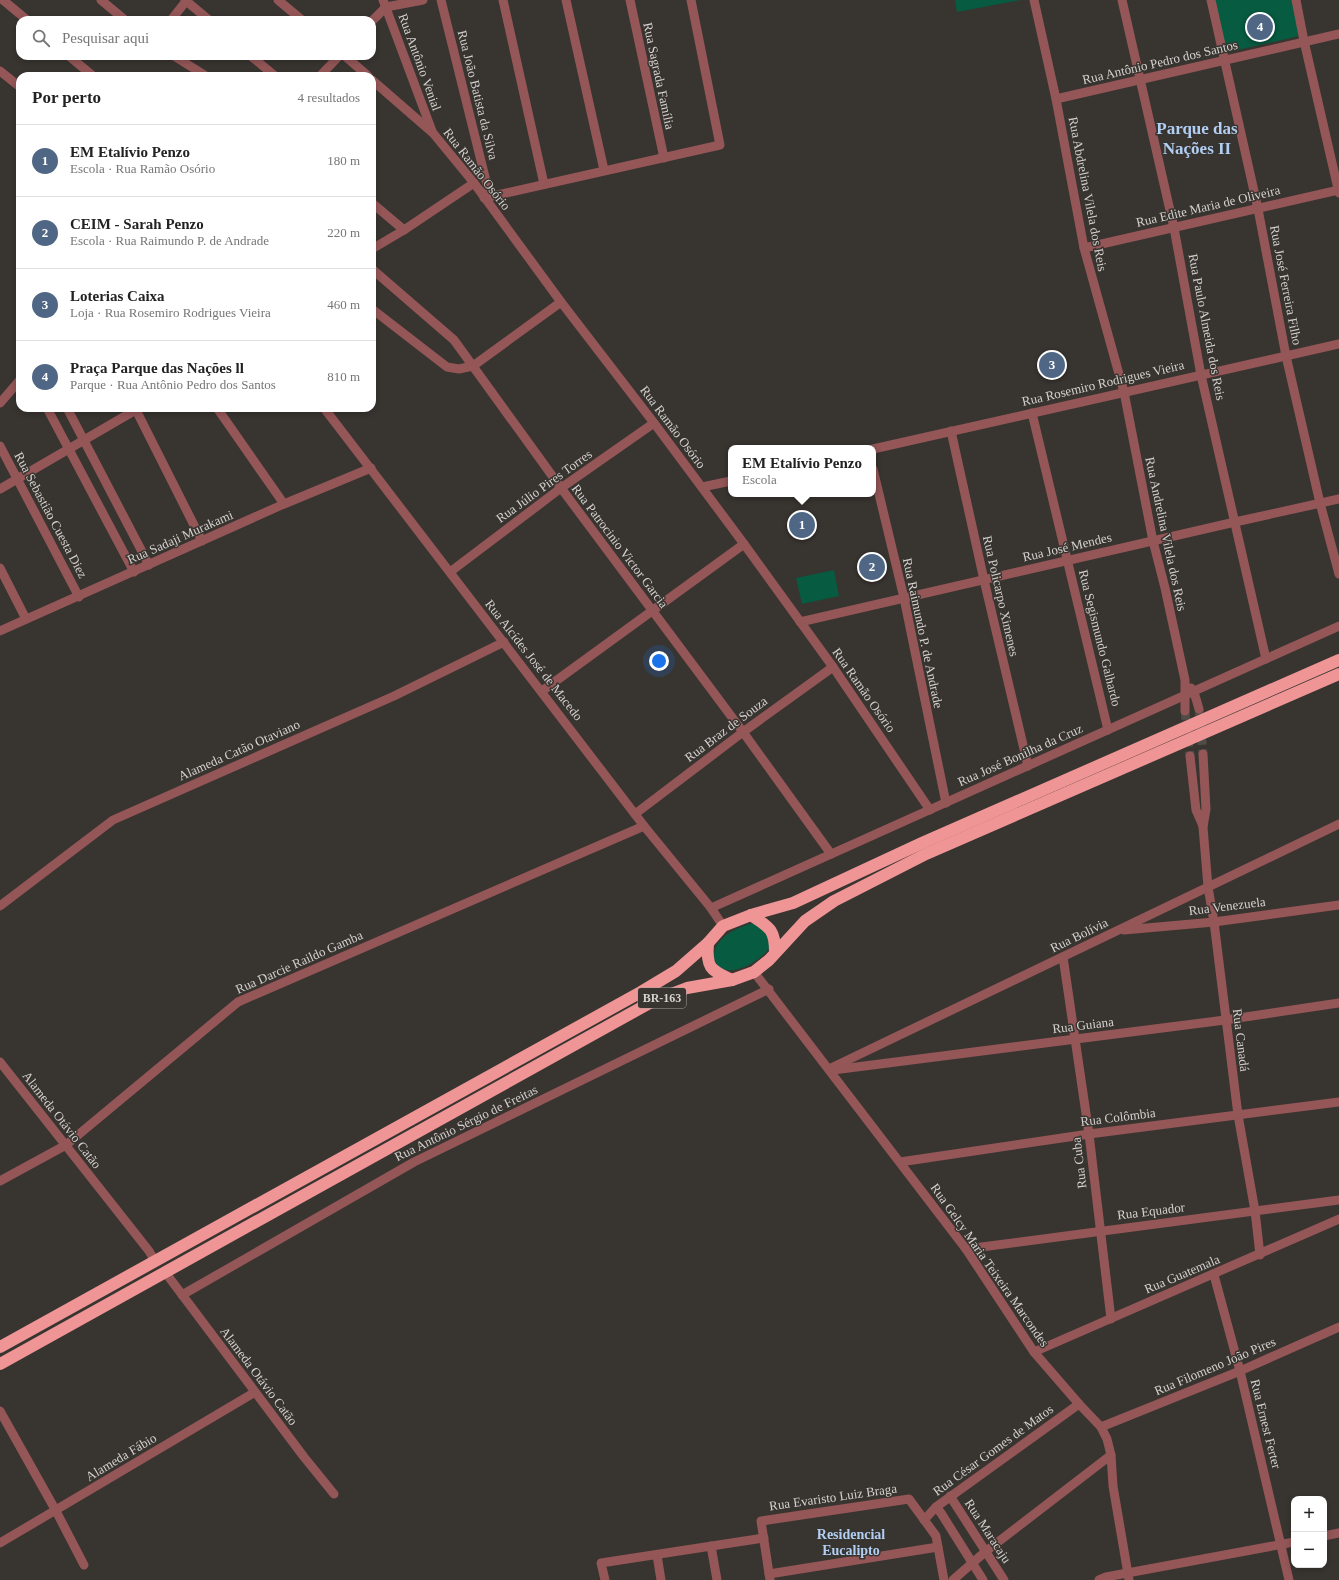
<!DOCTYPE html>
<html lang="pt">
<head>
<meta charset="utf-8">
<style>
	:root { --surface:#fff; --page:#f2f2f2; --text:#222; --muted:#767676; --line:#e0e0e0; --accent:#4f6784 }
	body { margin:0; font-family:"Times New Roman",serif; background:var(--page); color:var(--text) }
	.controls { position:absolute; right:12px; bottom:12px; display:grid; overflow:hidden; border-radius:8px; box-shadow:0 2px 6px #0003 }
	.controls button { width:36px; height:36px; display:grid; place-items:center; padding:0; border:0; border-bottom:1px solid var(--line); background:var(--surface); color:var(--text); font:20px sans-serif }
	.you { position:absolute; left:659px; top:661px; width:14px; height:14px; margin:-10px; border:3px solid #fff; border-radius:50%; background:#1a73e8; box-shadow:0 0 0 6px #1a73e833 }
	.badge { display:grid; place-items:center; width:26px; height:26px; border-radius:50%; background:var(--accent); color:#fff; font-size:13px; font-weight:700 }
	.pin { position:absolute; translate:-50% -50%; border:2px solid #fff; box-shadow:0 1px 4px #0006 }
	.popup { position:absolute; left:728px; top:445px; width:148px; height:52px; box-sizing:border-box; display:grid; place-content:center; border-radius:8px; background:var(--surface); filter:drop-shadow(0 1px 3px #0005); font-size:13px; white-space:nowrap; color:var(--muted) }
	.popup b { font-size:15px; color:var(--text) }
	.popup::after { content:''; position:absolute; left:50%; top:100%; margin-left:-8px; border:8px solid transparent; border-top-color:var(--surface) }
	.list { margin:0; padding:0; list-style:none }
	h2 { display:flex; justify-content:space-between; align-items:center; height:52px; margin:0; padding:0 16px; font-size:17px }
	h2 small { font-size:13px; font-weight:400; color:var(--muted) }
	.list li { display:grid; grid-template-columns:26px 1fr auto; gap:12px; align-items:center; box-sizing:border-box; height:72px; padding:0 16px; border-top:1px solid var(--line) }
	.list b { display:block; font-size:15px; white-space:nowrap }
	.list p { margin:0; font-size:13px; white-space:nowrap; color:var(--muted) }
	.list em { font-size:13px; font-style:normal; color:var(--muted) }
	.icon { flex:none; width:22px; height:22px; fill:none; stroke:currentColor; stroke-width:2; stroke-linecap:round; stroke-linejoin:round }
	.map { position:relative; flex:none; width:1339px; height:1580px; overflow:hidden }
	.search { position:absolute; background:var(--surface); box-shadow:0 2px 6px #0003; left:16px; top:16px; width:360px; height:44px; display:flex; align-items:center; gap:10px; box-sizing:border-box; padding:0 14px; border-radius:12px; color:var(--muted); font-size:15px }
	.panel { position:absolute; background:var(--surface); box-shadow:0 2px 6px #0003; left:16px; top:72px; width:360px; height:340px; border-radius:12px }
	.map>svg:first-child { display:block }
	.green { fill:#065b40 }
	.lines { fill:none; stroke-linecap:round; stroke-linejoin:round }
	.minor-tunnel { stroke:#4f4c48; stroke-width:9; stroke-dasharray:9 4.5; stroke-linecap:butt }
	.minor { stroke:#945657; stroke-width:9 }
	.highway { stroke:#f09596; stroke-width:12 }
	.labels { text-anchor:middle; dominant-baseline:central; stroke-width:3; stroke-linejoin:round; paint-order:stroke }
	.shield { fill:#383430; stroke:#a5a29f; stroke-width:1 }
	.shield-label { font-size:12px; font-weight:bold; fill:#d4d1ce }
	.street-label { font-size:13px; fill:#d4d1ce; stroke:#383430 }
	.neighbourhood-label { font-size:14px; font-weight:bold; fill:#b1cef3; stroke:#383430 }
	.district-label { font-size:17px; font-weight:bold; fill:#b1cef3; stroke:#383430 }
</style>
</head>
<body>
<div class="map">
<svg width="1339" height="1580" viewBox="0 0 1339 1580">
	<rect width="100%" height="100%" fill="#383430"/>
	<g class="green">
		<polygon points="955,0 1021,0 957,12"/>
		<polygon points="1214,0 1292,0 1299,36 1229,52 1226,51"/>
		<polygon points="834,570 839,596 802,604 796,578"/>
		<path d="M753,923L767,927L771,945C764,959 733,979 718,966C715,963 714,959 714,955C715,937 738,927 753,923Z"/>
	</g>
	<g class="lines">
		<g class="minor-tunnel">
			<polyline points="1199,709 1203,754"/>
			<polyline points="1185,711 1190,756"/>
		</g>
		<g class="minor">
			<polyline points="3,0 27,20"/>
			<polyline points="101,0 125,20"/>
			<polyline points="185,0 209,20"/>
			<polyline points="278,0 302,20"/>
			<polyline points="383,0 432,131"/>
			<polyline points="441,0 490,197"/>
			<polyline points="503,0 544,184"/>
			<polyline points="566,0 604,170"/>
			<polyline points="630,0 664,158"/>
			<polyline points="1034,0 1056,99 1084,248 1124,392 1153,541 1165,588 1185,680 1185,711"/>
			<polyline points="1122,0 1174,228 1201,375 1266,659"/>
			<polyline points="1211,0 1258,209 1286,356 1320,503 1339,574"/>
			<polyline points="1296,0 1304,41 1339,193"/>
			<polyline points="171,20 187,0"/>
			<polyline points="372,21 386,7 423,0"/>
			<polyline points="69,56 93,76"/>
			<polyline points="174,56 206,76"/>
			<polyline points="251,56 275,76"/>
			<polyline points="345,56 368,76"/>
			<polyline points="0,71 20,87"/>
			<polyline points="320,76 339,56"/>
			<polyline points="372,80 433,133 474,183 561,302 654,423 744,544 833,667 930,810"/>
			<polyline points="1056,99 1339,34"/>
			<polyline points="484,198 720,145 691,0"/>
			<polyline points="372,203 404,230"/>
			<polyline points="1084,248 1339,190"/>
			<polyline points="372,249 404,230 474,183"/>
			<polyline points="372,269 454,340 561,488 743,732 831,854"/>
			<polyline points="372,309 447,367 459,369 473,366 561,302"/>
			<polyline points="0,403 20,380"/>
			<polyline points="47,408 134,572"/>
			<polyline points="67,408 149,565"/>
			<polyline points="217,408 284,504"/>
			<polyline points="324,408 644,826 711,908 723,926"/>
			<polyline points="136,410 202,541"/>
			<polyline points="1032,413 1108,730"/>
			<polyline points="951,431 984,580 1028,766"/>
			<polyline points="0,446 79,597"/>
			<polyline points="873,449 1339,344"/>
			<polyline points="873,469 904,598 946,803"/>
			<polyline points="702,487 731,481"/>
			<polyline points="0,489 139,408"/>
			<polyline points="0,568 26,619"/>
			<polyline points="450,572 561,488 654,423"/>
			<polyline points="800,622 1235,522 1339,499"/>
			<polyline points="0,631 284,504 371,468"/>
			<polyline points="1191,688 1194,692 1199,709"/>
			<polyline points="542,691 744,544"/>
			<polyline points="1203,754 1206,809 1203,827 1208,887 1214,922 1238,1115 1255,1211 1260,1255"/>
			<polyline points="1190,756 1196,810 1203,826"/>
			<polyline points="635,814 743,732 833,667"/>
			<polyline points="0,906 113,820 394,696 504,642"/>
			<polyline points="711,908 1339,626"/>
			<polyline points="1124,930 1214,922 1339,905"/>
			<polyline points="1063,957 1089,1134 1111,1319"/>
			<polyline points="754,972 966,1249 1034,1352 1079,1404 1101,1427 1107,1439 1111,1455 1113,1486 1129,1580"/>
			<polyline points="0,1062 149,1251 155,1261"/>
			<polyline points="829,1069 1339,824"/>
			<polyline points="833,1070 1225,1020 1339,1003"/>
			<polyline points="900,1162 1089,1134 1339,1102"/>
			<polyline points="0,1181 66,1145 238,1002 644,826"/>
			<polyline points="966,1249 1339,1200"/>
			<polyline points="165,1272 304,1457 334,1494"/>
			<polyline points="1214,1275 1240,1371 1289,1580"/>
			<polyline points="182,1295 414,1162 769,989"/>
			<polyline points="1034,1352 1339,1219"/>
			<polyline points="0,1411 56,1511 84,1565"/>
			<polyline points="1101,1427 1240,1371 1339,1327"/>
			<polyline points="950,1496 1004,1580"/>
			<polyline points="936,1507 941,1513 983,1580"/>
			<polyline points="924,1520 936,1507 1079,1404"/>
			<polyline points="1324,1536 1339,1533"/>
			<polyline points="0,1543 255,1392"/>
			<polyline points="711,1546 717,1580"/>
			<polyline points="657,1555 661,1580"/>
			<polyline points="769,1574 938,1547"/>
			<polyline points="605,1580 601,1563 764,1538"/>
			<polyline points="770,1580 761,1521 909,1499 936,1536 944,1580"/>
			<polyline points="953,1580 985,1552 1111,1455"/>
			<polyline points="1099,1580 1106,1577 1294,1542"/>
		</g>
		<g class="highway">
			<path d="M751,915C769,927 775,929 775,952"/>
			<path d="M708,943C706,969 711,970 732,980"/>
			<polyline points="0,1347 641,992 676,971 708,943 723,926 751,915 793,903 922,843 1339,660"/>
			<polyline points="0,1364 655,1000 687,988 732,980 754,972 769,960 805,921 834,901 926,854 1339,674"/>
		</g>
	</g>
	<g class="labels">
		<rect class="shield" x="638" y="988" width="48" height="20" rx="3"/>
		<g class="shield-label">
			<text x="662" y="998">BR-163</text>
		</g>
		<g class="street-label">
			<text transform="translate(420 62) rotate(70)">Rua Antônio Venial</text>
			<text transform="translate(1160 62) rotate(-13)">Rua Antônio Pedro dos Santos</text>
			<text transform="translate(659 76) rotate(78)">Rua Sagrada Família</text>
			<text transform="translate(478 95) rotate(76)">Rua João Batista da Silva</text>
			<text transform="translate(477 169) rotate(52)">Rua Ramão Osório</text>
			<text transform="translate(1088 194) rotate(79)">Rua Abdrelina Vilela dos Reis</text>
			<text transform="translate(1208 206) rotate(-13)">Rua Edite Maria de Oliveira</text>
			<text transform="translate(1286 285) rotate(79)">Rua José Ferreira Filho</text>
			<text transform="translate(1207 327) rotate(79)">Rua Paulo Almeida dos Reis</text>
			<text transform="translate(1103 383) rotate(-13)">Rua Rosemiro Rodrigues Vieira</text>
			<text transform="translate(673 427) rotate(53)">Rua Ramão Osório</text>
			<text transform="translate(544 486) rotate(-36)">Rua Júlio Pires Torres</text>
			<text transform="translate(51 515) rotate(62)">Rua Sebastião Cuesta Diez</text>
			<text transform="translate(1166 534) rotate(78)">Rua Andrelina Vilela dos Reis</text>
			<text transform="translate(180 537) rotate(-24)">Rua Sadaji Murakami</text>
			<text transform="translate(620 546) rotate(53)">Rua Patrocinio Victor Garcia</text>
			<text transform="translate(1067 547) rotate(-13)">Rua José Mendes</text>
			<text transform="translate(1001 596) rotate(77)">Rua Policarpo Ximenes</text>
			<text transform="translate(923 633) rotate(78)">Rua Raimundo P. de Andrade</text>
			<text transform="translate(1100 638) rotate(76)">Rua Segismundo Galhardo</text>
			<text transform="translate(534 660) rotate(52)">Rua Alcídes José de Macedo</text>
			<text transform="translate(864 690) rotate(55)">Rua Ramão Osório</text>
			<text transform="translate(726 729) rotate(-37)">Rua Braz de Souza</text>
			<text transform="translate(239 750) rotate(-24)">Alameda Catão Otaviano</text>
			<text transform="translate(1020 755) rotate(-24)">Rua José Bonilha da Cruz</text>
			<text transform="translate(1227 906) rotate(-7)">Rua Venezuela</text>
			<text transform="translate(1079 935) rotate(-26)">Rua Bolívia</text>
			<text transform="translate(299 962) rotate(-24)">Rua Darcie Raildo Gamba</text>
			<text transform="translate(1083 1025) rotate(-7)">Rua Guiana</text>
			<text transform="translate(1241 1040) rotate(83)">Rua Canadá</text>
			<text transform="translate(1118 1117) rotate(-7)">Rua Colômbia</text>
			<text transform="translate(62 1120) rotate(52)">Alameda Otávio Catão</text>
			<text transform="translate(466 1123) rotate(-26)">Rua Antônio Sérgio de Freitas</text>
			<text transform="translate(1079 1163) rotate(-97)">Rua Cuba</text>
			<text transform="translate(1151 1211) rotate(-7)">Rua Equador</text>
			<text transform="translate(990 1265) rotate(55)">Rua Gelcy Maria Teixeira Marcondes</text>
			<text transform="translate(1182 1274) rotate(-23)">Rua Guatemala</text>
			<text transform="translate(1215 1366) rotate(-23)">Rua Filomeno João Pires</text>
			<text transform="translate(259 1376) rotate(53)">Alameda Otávio Catão</text>
			<text transform="translate(1266 1424) rotate(76)">Rua Ernest Ferter</text>
			<text transform="translate(993 1450) rotate(-36)">Rua César Gomes de Matos</text>
			<text transform="translate(121 1457) rotate(-31)">Alameda Fábio</text>
			<text transform="translate(833 1497) rotate(-8)">Rua Evaristo Luiz Braga</text>
			<text transform="translate(988 1531) rotate(57)">Rua Maracaju</text>
		</g>
		<g class="neighbourhood-label">
			<text x="851" y="1534">Residencial<tspan x="851" dy="16">Eucalipto</tspan></text>
		</g>
		<g class="district-label">
			<text x="1197" y="128">Parque das<tspan x="1197" dy="20">Nações II</tspan></text>
		</g>
	</g>
</svg>
<div class="controls">
<button>+</button>
<button>−</button>
</div>
<div class="you"></div>
<div class="pin badge" style="left:802px;top:525px">1</div>
<div class="popup"><b>EM Etalívio Penzo</b>Escola</div>
<div class="pin badge" style="left:872px;top:567px">2</div>
<div class="pin badge" style="left:1052px;top:365px">3</div>
<div class="pin badge" style="left:1260px;top:27px">4</div>
<div class="search"><svg class="icon" aria-label="search" viewBox="0 0 24 24"><circle cx="10" cy="10" r="6"/><path d="M15 15l6 6"/></svg>Pesquisar aqui</div>
<section class="panel">
<h2>Por perto<small>4 resultados</small></h2>
<ul class="list">
<li><span class="badge">1</span><div><b>EM Etalívio Penzo</b><p>Escola · Rua Ramão Osório</p></div><em>180 m</em></li>
<li><span class="badge">2</span><div><b>CEIM - Sarah Penzo</b><p>Escola · Rua Raimundo P. de Andrade</p></div><em>220 m</em></li>
<li><span class="badge">3</span><div><b>Loterias Caixa</b><p>Loja · Rua Rosemiro Rodrigues Vieira</p></div><em>460 m</em></li>
<li><span class="badge">4</span><div><b>Praça Parque das Nações ll</b><p>Parque · Rua Antônio Pedro dos Santos</p></div><em>810 m</em></li>
</ul>
</section>
</div>
</body>
</html>
